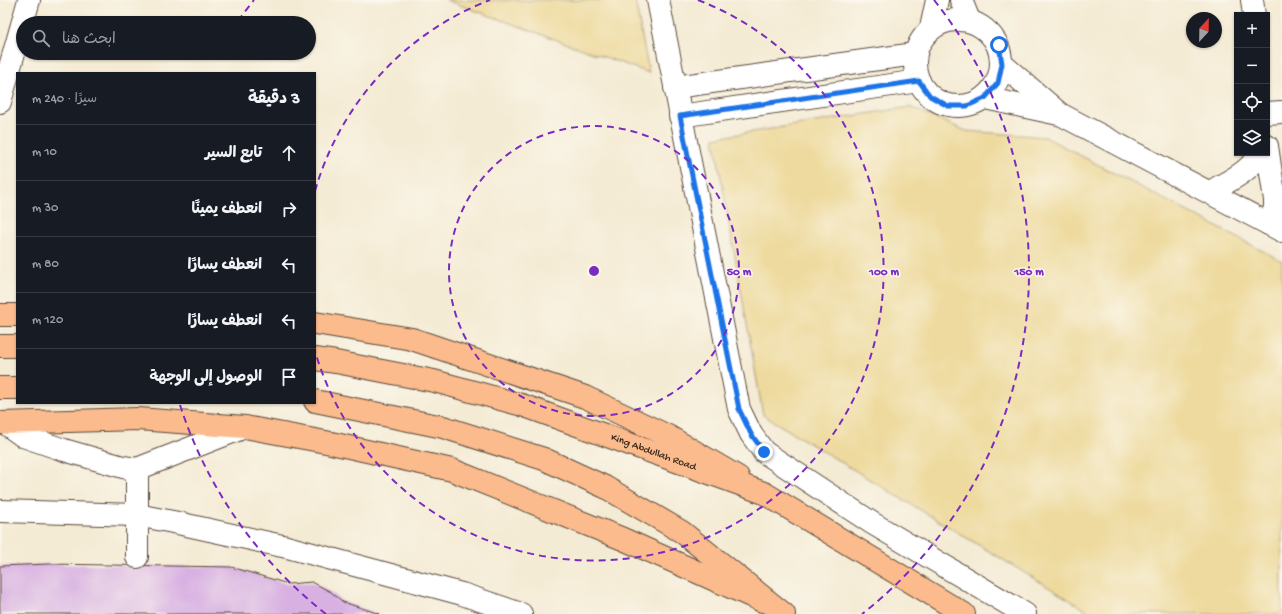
<!DOCTYPE html>
<html lang="ar">
<head>
<meta charset="utf-8">
<style>
	:root { --surface:#171b24; --page:#20242c; --text:#f1f3f6; --muted:#9ea1a6; --line:#363941 }
	body { margin:0; font-family:"Gochi Hand","Playpen Sans Arabic",sans-serif; background:var(--page); color:var(--text); direction:rtl }
	.controls { position:absolute; right:12px; top:12px; display:grid; overflow:hidden; border-radius:0px; box-shadow:0 1px 3px #0004 }
	.controls button { width:36px; height:36px; display:grid; place-items:center; padding:0; border:0; border-bottom:1px solid var(--line); background:var(--surface); color:var(--text); font:20px sans-serif }
	.compass { position:absolute; left:1186px; top:12px; width:36px; height:36px; border-radius:50%; background:var(--surface); box-shadow:0 1px 3px #0004; rotate:22deg }
	.stop { position:absolute; width:12px; height:12px; margin:-9px; border:3px solid #1a73e8; border-radius:50%; background:#fff }
	.stop.end { background:#1a73e8; border-color:#fff; box-shadow:0 1px 4px #0008 }
	.list { margin:0; padding:0; list-style:none }
	h2 { display:flex; justify-content:space-between; align-items:center; height:52px; margin:0; padding:0 16px; font-size:17px }
	h2 small { font-size:13px; font-weight:400; color:var(--muted) }
	.list li { display:grid; grid-template-columns:26px 1fr auto; gap:12px; align-items:center; box-sizing:border-box; height:56px; padding:0 16px; border-top:1px solid var(--line) }
	.list b { display:block; font-size:15px; white-space:nowrap }
	.list em { font-size:13px; font-style:normal; color:var(--muted) }
	.icon { flex:none; width:22px; height:22px; fill:none; stroke:currentColor; stroke-width:2; stroke-linecap:round; stroke-linejoin:round }
	.map { position:relative; flex:none; width:1282px; height:614px; overflow:hidden; direction:ltr }
	.search { position:absolute; background:var(--surface); box-shadow:0 1px 3px #0004; left:16px; top:16px; width:300px; height:44px; display:flex; align-items:center; gap:10px; box-sizing:border-box; padding:0 14px; border-radius:22px; color:var(--muted); font-size:15px }
	.panel { position:absolute; background:var(--surface); box-shadow:0 1px 3px #0004; left:16px; top:72px; width:300px; height:332px; border-radius:0px; direction:rtl }
	.map>svg:first-child { display:block }
	.sand { fill:#eeda9e; stroke:#94825e }
	.building { fill:#d8b1e2 }
	.lines { fill:none; stroke-linecap:round; stroke-linejoin:round }
	.minor-casing { stroke:#574739; stroke-width:24 }
	.major-casing { stroke:#574739; stroke-width:24 }
	.highway-casing { stroke:#574739; stroke-width:24 }
	.minor { stroke:#fff; stroke-width:22 }
	.major { stroke:#fbbb8d; stroke-width:22 }
	.highway { stroke:#fbbb8d; stroke-width:22 }
	.route { stroke:#1a73e8; stroke-width:5 }
	.ring { fill:none; stroke:#7b2cbf; stroke-width:2; stroke-dasharray:7 5 }
	.labels { text-anchor:middle; dominant-baseline:central; stroke-width:3; stroke-linejoin:round; paint-order:stroke }
	.street-label { font-size:11px; fill:#3b2a1e; stroke:#fbf7ec }
	.centre { fill:#7b2cbf; stroke:#fbf7ec; stroke-width:2 }
	.ring-label { font-size:12px; text-anchor:middle; font-weight:bold; fill:#7b2cbf; stroke:#fbf7ec; stroke-width:3; stroke-linejoin:round; paint-order:stroke }
</style>
</head>
<body>
<div class="map">
<svg width="1282" height="614" viewBox="0 0 1282 614">
	<rect width="100%" height="100%" fill="#fbf7ec"/>
	<filter id="ink" filterUnits="userSpaceOnUse"><feTurbulence type="fractalNoise" baseFrequency=".025" numOctaves="2"/><feDisplacementMap in="SourceGraphic" scale="8" xChannelSelector="R" yChannelSelector="G"/><feConvolveMatrix kernelMatrix="1 2 1 2 8 2 1 2 1" color-interpolation-filters="sRGB"/></filter>
	<filter id="wash" filterUnits="userSpaceOnUse"><feTurbulence type="fractalNoise" baseFrequency=".012" numOctaves="4" result="noise"/><feDisplacementMap in="SourceGraphic" scale="16" xChannelSelector="R" yChannelSelector="G"/><feGaussianBlur stdDeviation="0.9" result="paint"/><feColorMatrix in="noise" values="0 0 0 0 0 0 0 0 0 0 0 0 0 0 0 0 0 1.4 0 .05"/><feComposite in="paint" operator="in"/></filter>
	<g filter="url(#wash)">
		<rect width="100%" height="100%" fill="#f4ebd4"/>
		<g class="sand">
			<polygon points="446,0 635,0 649,73"/>
			<polygon points="910,107 966,131 1045,137 1282,261 1282,614 1093,614 763,415 714,138"/>
		</g>
		<g id="blocks">
			<polygon class="building" points="49,564 231,567 288,584 312,582 331,592 343,602 380,614 0,614 0,566"/>
		</g>
	</g>
	<g filter="url(#ink)">
		<use href="#blocks" fill-opacity="0" stroke="#574739" stroke-width="1"/>
		<g class="lines">
			<defs>
				<g id="minor">
					<polyline points="658,0 739,409 751,434 764,452 872,523 1025,614"/>
					<polyline points="961,0 969,20"/>
					<polyline points="1252,0 1254,15"/>
					<circle cx="958" cy="63" r="43"/>
					<polyline points="931,28 937,0"/>
					<polyline points="1002,64 1060,114 1282,231"/>
					<polyline points="675,87 915,54"/>
					<polyline points="985,98 1059,114"/>
					<polyline points="0,102 29,0"/>
					<polyline points="1267,113 1282,112"/>
					<polyline points="680,116 919,81"/>
					<polyline points="1267,146 1275,200 1275,208 1269,224"/>
					<path d="M1210,192C1230,180 1248,173 1261,153"/>
					<polyline points="5,423 23,436 64,450 123,467 137,469 137,557"/>
					<polyline points="137,469 245,427"/>
					<polyline points="0,511 137,515 173,522 287,547 462,594 521,614"/>
				</g>
				<g id="major">
					<polyline points="0,315 17,315"/>
					<polyline points="315,323 412,339 585,397 668,436 738,477"/>
					<polyline points="0,423 138,419 245,427 331,443 452,470 623,539 762,601"/>
				</g>
				<g id="highway">
					<polyline points="0,346 17,346"/>
					<path id="s1" d="M315,359L336,362L434,381L522,405L764,493L964,614"/>
					<polyline points="0,388 17,388"/>
					<polyline points="315,401 443,427 544,459 605,487 682,532 784,614"/>
				</g>
			</defs>
			<use href="#minor" class="minor-casing"/>
			<use href="#major" class="major-casing"/>
			<use href="#highway" class="highway-casing"/>
			<use href="#minor" class="minor"/>
			<use href="#major" class="major"/>
			<use href="#highway" class="highway"/>
		</g>
	</g>
	<g class="lines" filter="url(#ink)">
		<polyline class="route" points="764,452 751,434 739,409 680,116 919,81 930,96 948,106 967,106 985,98 998,83 1002,64 999,45"/>
	</g>
	<g class="ring">
		<circle cx="594" cy="271" r="145"/>
		<path d="M315 191A290 290 0 0 1 490 0M698 0A290 290 0 1 1 315 351"/>
		<path d="M326 614A435 435 0 0 1 180 405M238 21A435 435 0 0 1 254 0M934 0A435 435 0 0 1 862 614"/>
	</g>
	<g class="labels">
		<g class="street-label">
			<text stroke="none"><textPath href="#s1" startOffset="352">King Abdullah Road</textPath></text>
		</g>
	</g>
	<circle cx="594" cy="271" r="6" class="centre"/>
	<g class="ring-label">
		<text x="739" y="275">50 m</text>
		<text x="884" y="275">100 m</text>
		<text x="1029" y="275">150 m</text>
	</g>
</svg>
<div class="controls">
<button>+</button>
<button>−</button>
<button><svg class="icon" aria-label="locate" viewBox="0 0 24 24"><circle cx="12" cy="12" r="6"/><path d="M12 2v4M12 18v4M2 12h4M18 12h4"/></svg></button>
<button><svg class="icon" aria-label="layers" viewBox="0 0 24 24"><path d="M12 4l9 5-9 5-9-5zM3 14l9 5 9-5"/></svg></button>
</div>
<svg class="compass" viewBox="-18 -18 36 36"><path d="M0-13l5 13h-10z" fill="#e53935"/><path d="M0 13l5-13h-10z" fill="#9ea1a6"/></svg>
<div class="stop" style="left:999px;top:45px"></div>
<div class="stop end" style="left:764px;top:452px"></div>
<div class="search"><svg class="icon" aria-label="search" viewBox="0 0 24 24"><circle cx="10" cy="10" r="6"/><path d="M15 15l6 6"/></svg>ابحث هنا</div>
<section class="panel">
<h2>3 دقيقة<small>سيرًا · 240 m</small></h2>
<ul class="list">
<li><svg class="icon" aria-label="ahead" viewBox="0 0 24 24"><path d="M12 20V5M6 11l6-6 6 6"/></svg><div><b>تابع السير</b></div><em>10 m</em></li>
<li><svg class="icon" aria-label="right" viewBox="0 0 24 24"><path d="M7 20v-9h11M14 6l5 5-5 5"/></svg><div><b>انعطف يمينًا</b></div><em>30 m</em></li>
<li><svg class="icon" aria-label="left" viewBox="0 0 24 24"><path d="M17 20v-9H6M10 6l-5 5 5 5"/></svg><div><b>انعطف يسارًا</b></div><em>80 m</em></li>
<li><svg class="icon" aria-label="left" viewBox="0 0 24 24"><path d="M17 20v-9H6M10 6l-5 5 5 5"/></svg><div><b>انعطف يسارًا</b></div><em>120 m</em></li>
<li><svg class="icon" aria-label="arrive" viewBox="0 0 24 24"><path d="M6 21V4h12l-3 4 3 4H6"/></svg><div><b>الوصول إلى الوجهة</b></div></li>
</ul>
</section>
</div>
</body>
</html>
